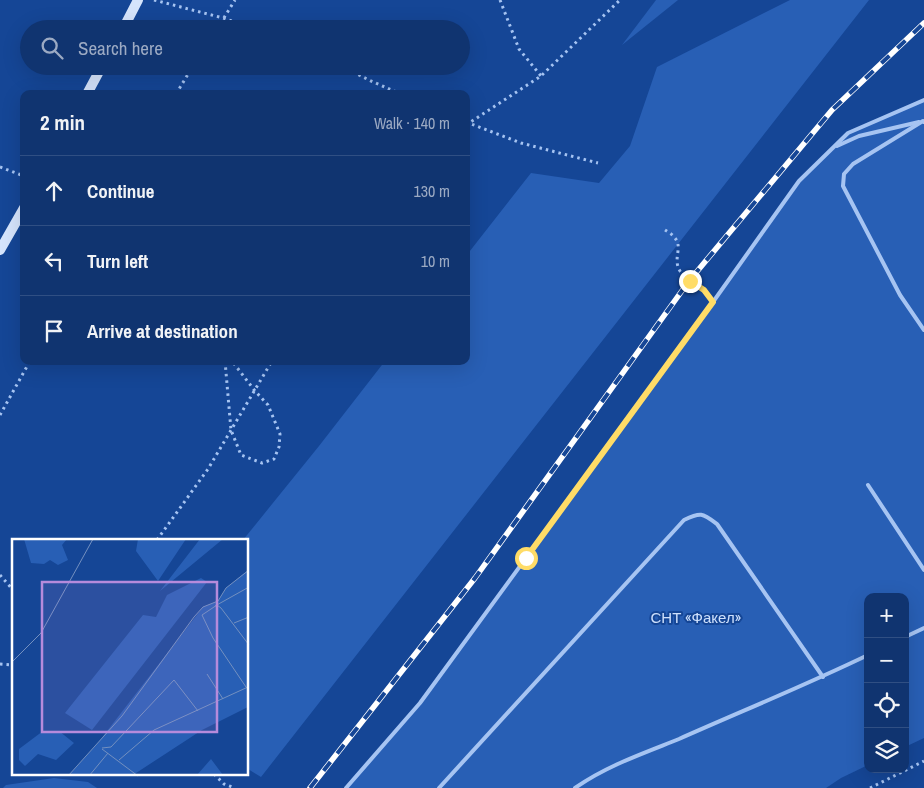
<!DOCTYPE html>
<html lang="en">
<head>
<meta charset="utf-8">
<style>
	:root { --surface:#103470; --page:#1e3f78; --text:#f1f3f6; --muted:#9caac3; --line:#304f83 }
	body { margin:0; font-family:"Archivo Narrow",sans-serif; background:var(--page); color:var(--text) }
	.controls { position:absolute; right:15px; bottom:15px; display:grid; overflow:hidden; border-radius:10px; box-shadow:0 5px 20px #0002 }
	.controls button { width:45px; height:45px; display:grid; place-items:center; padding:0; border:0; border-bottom:1px solid var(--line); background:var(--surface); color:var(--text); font:25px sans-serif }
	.stop { position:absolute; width:15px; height:15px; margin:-11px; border:4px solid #ffdc67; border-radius:50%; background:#fff }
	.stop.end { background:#ffdc67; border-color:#fff; box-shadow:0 1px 5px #0008 }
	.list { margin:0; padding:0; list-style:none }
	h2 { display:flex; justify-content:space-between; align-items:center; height:65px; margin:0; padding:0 20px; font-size:21px }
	h2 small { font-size:16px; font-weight:400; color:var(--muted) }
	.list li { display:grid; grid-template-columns:32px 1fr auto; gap:15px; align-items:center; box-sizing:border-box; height:70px; padding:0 20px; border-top:1px solid var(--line) }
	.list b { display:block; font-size:19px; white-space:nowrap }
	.list em { font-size:16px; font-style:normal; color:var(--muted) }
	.icon { flex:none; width:28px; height:28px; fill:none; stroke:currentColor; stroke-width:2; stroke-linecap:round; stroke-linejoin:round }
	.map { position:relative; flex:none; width:924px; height:788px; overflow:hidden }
	.search { position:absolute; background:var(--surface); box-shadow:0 5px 20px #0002; left:20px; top:20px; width:450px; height:55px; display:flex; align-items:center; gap:12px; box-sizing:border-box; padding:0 18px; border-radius:28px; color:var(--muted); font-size:19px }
	.panel { position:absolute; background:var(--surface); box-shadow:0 5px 20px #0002; left:20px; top:90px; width:450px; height:275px; border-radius:10px }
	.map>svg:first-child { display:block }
	.green { fill:#285fb5 }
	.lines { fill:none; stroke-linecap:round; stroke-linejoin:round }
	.path { stroke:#a6c4f2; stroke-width:3; stroke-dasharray:2.5 4; stroke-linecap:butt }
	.lane { stroke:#a6c4f2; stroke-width:4 }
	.secondary { stroke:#d5e4fc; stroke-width:10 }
	.rail-casing { stroke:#fff; stroke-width:5.5 }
	.rail { stroke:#154696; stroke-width:4; stroke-dasharray:11; stroke-linecap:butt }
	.route { stroke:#ffdc67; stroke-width:6 }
	.labels { text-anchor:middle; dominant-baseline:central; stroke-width:4; stroke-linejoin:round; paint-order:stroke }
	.park-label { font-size:15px; fill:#cee0fc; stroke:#154696 }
	.inset-road { fill:none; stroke:#7390c0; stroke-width:1 }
	.view { fill:#b68bdc; fill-opacity:0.15; stroke:#b68bdc; stroke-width:2.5 }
	.inset-edge { fill:none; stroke:#fff; stroke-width:2.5 }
</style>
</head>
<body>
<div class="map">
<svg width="924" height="788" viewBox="0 0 924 788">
	<rect width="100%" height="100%" fill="#154696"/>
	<g class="green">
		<polygon points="656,0 678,0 622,45"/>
		<polygon points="790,0 869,0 261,777 248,769 248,540 243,540 319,446 385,361 466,361 466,256 531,173 599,183 630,146 657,67"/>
		<polygon points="924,100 924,738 905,747 905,597 868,597 868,765 841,778 826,788 346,788 420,703 799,181 848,133"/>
		<polygon points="54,778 88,782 97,788 3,788 6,785"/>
	</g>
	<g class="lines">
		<g class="path">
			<polyline points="154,0 223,18 256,29"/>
			<polyline points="500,0 519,49 541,76"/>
			<polyline points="217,29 235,0"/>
			<polyline points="341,66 371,81 401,94"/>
			<polyline points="176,94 193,66"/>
			<polyline points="466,122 521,143 598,163"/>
			<polyline points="466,125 541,76 620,0"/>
			<polyline points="0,167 24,176"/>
			<path d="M665,230C668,232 672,234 674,237C684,247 672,258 680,271C687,281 700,284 707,294"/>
			<polyline points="225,361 231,430 241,455 262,463 274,459 279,447 280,434 268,405 255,391 232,361"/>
			<polyline points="0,415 30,361"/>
			<polyline points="157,540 208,469 272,361"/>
			<polyline points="0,575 14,591"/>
			<polyline points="0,664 14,665"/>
			<polyline points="214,774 224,784 235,788"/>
			<polyline points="870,788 924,761"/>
		</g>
		<g class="lane">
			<polyline points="924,122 923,121 853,164 844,174 843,186 900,295 924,330"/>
			<polyline points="837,146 859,136 919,122"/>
			<polyline points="868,485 924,570"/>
			<polyline points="905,637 924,628"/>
			<polyline points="346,788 420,703 713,302 799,181 848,133 924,100"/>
			<path d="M439,788L684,520C701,512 702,513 717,524L823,677"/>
			<path d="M575,788C606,766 644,753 679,739C742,711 806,685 868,655"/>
		</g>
		<g class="secondary">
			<polyline points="123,29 138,0"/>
			<polyline points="87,94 102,66"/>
			<polyline points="0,250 24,208"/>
		</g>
		<defs>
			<polyline id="rail" points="310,788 475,578 689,281 832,110 924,23"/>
		</defs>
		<use href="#rail" class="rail-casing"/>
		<use href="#rail" class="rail"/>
	</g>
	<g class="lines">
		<polyline class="route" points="526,558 713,302 704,290 690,281"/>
	</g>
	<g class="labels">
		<g class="park-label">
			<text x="696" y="617">СНТ «Факел»</text>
		</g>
	</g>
	<g transform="translate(12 539)">
		<rect width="236" height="236" fill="#154696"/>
		<path d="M12,0H55L50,6L56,21L46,26L38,21L32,25L19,24ZM126,0H174L146,42L124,12ZM188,0H211L148,52ZM236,31V168L190,191L121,236L56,237L85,205L191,68L206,62L214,49ZM189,39L195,43L80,191L53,174L131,76L144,78L155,56ZM31,192H47L62,204L44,221L26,215L13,227L7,221V210ZM199,220L211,236H185Z" fill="#285fb5"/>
		<path class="inset-road" d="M203,67L237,48M222,84L237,78M0,123L29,94L81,0M195,135L211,160M234,148L201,99L190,76L205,66L209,69L237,106M90,209L99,208L162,141L186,172M90,210L126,237M107,221L142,191L236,148M56,237L110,177L182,78L191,68L206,62L214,49L237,31M77,237L96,214"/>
		<path class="view" d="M30,43H205V193H30Z"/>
		<rect width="236" height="236" class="inset-edge"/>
	</g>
</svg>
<div class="controls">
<button>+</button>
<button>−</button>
<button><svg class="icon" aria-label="locate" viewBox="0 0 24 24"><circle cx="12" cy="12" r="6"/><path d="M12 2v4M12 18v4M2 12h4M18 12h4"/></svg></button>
<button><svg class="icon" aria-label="layers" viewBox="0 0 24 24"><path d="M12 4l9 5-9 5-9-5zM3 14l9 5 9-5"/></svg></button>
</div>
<div class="stop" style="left:526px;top:558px"></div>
<div class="stop end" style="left:690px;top:281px"></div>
<div class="search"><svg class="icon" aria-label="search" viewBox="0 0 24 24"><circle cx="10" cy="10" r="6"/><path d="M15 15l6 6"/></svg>Search here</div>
<section class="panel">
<h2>2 min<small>Walk · 140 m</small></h2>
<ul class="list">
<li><svg class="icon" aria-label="ahead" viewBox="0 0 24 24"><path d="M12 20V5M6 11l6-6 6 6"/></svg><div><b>Continue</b></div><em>130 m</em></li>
<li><svg class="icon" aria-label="left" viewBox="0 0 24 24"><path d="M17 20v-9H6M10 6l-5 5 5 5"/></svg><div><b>Turn left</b></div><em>10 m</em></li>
<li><svg class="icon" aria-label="arrive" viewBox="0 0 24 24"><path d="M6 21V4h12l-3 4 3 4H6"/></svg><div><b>Arrive at destination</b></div></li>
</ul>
</section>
</div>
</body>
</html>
